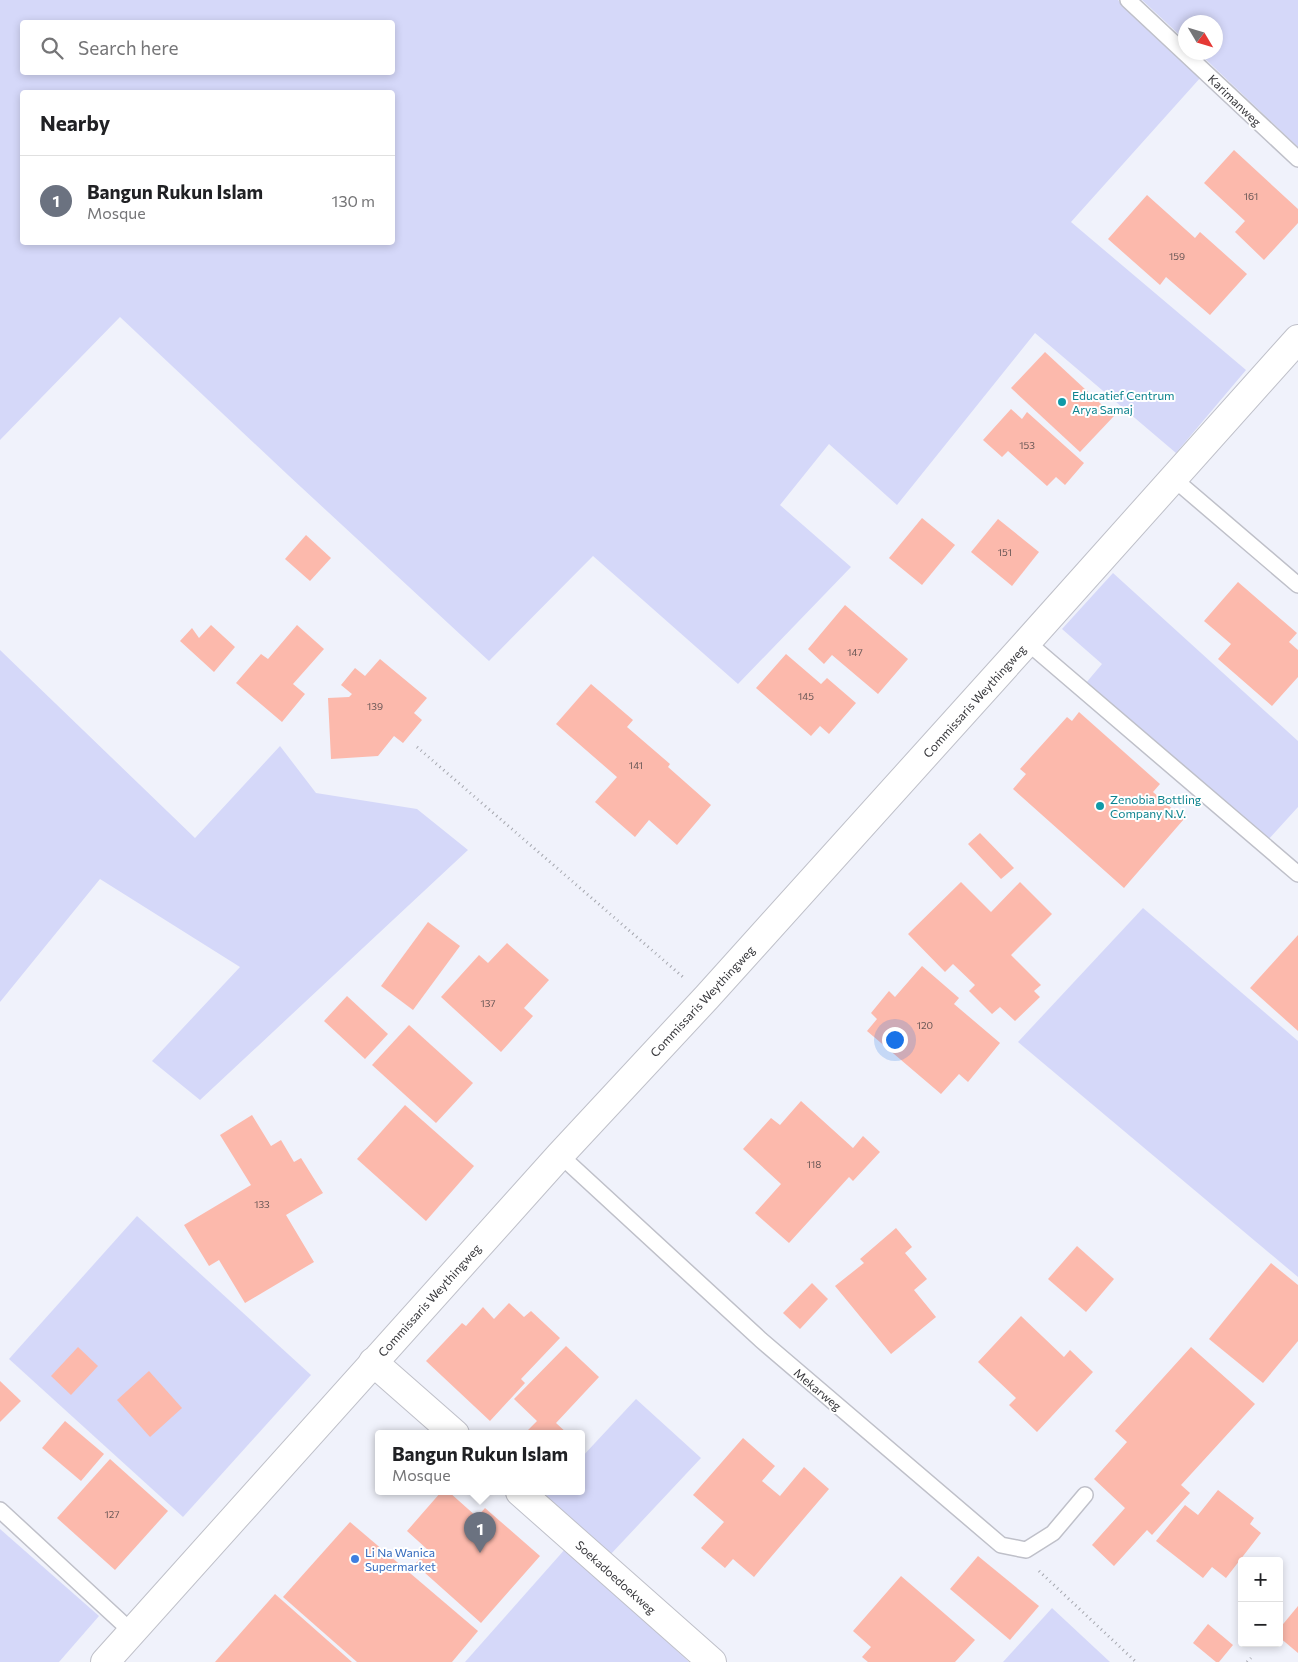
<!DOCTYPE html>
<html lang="en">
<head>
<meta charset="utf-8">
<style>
	:root { --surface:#fff; --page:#f6f6f6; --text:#202124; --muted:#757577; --line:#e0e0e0; --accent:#1a73e8 }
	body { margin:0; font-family:Commissioner,sans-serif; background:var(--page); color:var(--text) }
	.controls { position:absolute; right:15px; bottom:15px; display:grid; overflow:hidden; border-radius:5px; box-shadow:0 2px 8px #0003 }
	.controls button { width:45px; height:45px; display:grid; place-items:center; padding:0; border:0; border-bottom:1px solid var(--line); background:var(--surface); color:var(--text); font:25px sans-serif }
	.compass { position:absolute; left:1178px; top:15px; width:45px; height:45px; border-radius:50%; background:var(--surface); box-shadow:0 2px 8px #0003; rotate:128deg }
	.you { position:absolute; left:894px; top:1039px; width:18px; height:18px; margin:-12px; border:4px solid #fff; border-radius:50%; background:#1a73e8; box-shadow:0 0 0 8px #1a73e833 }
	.badge { display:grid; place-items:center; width:32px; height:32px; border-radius:50%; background:var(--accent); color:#fff; font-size:16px; font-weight:700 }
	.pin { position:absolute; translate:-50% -41px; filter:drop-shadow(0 1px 2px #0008) }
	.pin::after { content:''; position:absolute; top:26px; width:18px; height:15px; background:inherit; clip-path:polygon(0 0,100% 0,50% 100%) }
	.popup { position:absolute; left:375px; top:1430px; width:210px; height:65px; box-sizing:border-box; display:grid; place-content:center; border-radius:5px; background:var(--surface); filter:drop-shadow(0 1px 4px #0005); font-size:16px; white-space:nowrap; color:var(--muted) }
	.popup b { font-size:19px; color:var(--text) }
	.popup::after { content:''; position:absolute; left:50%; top:100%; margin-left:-10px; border:10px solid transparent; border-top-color:var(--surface) }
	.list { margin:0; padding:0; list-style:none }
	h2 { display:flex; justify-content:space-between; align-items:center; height:65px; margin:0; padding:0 20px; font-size:21px }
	h2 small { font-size:16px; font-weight:400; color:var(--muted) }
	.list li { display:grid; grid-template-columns:32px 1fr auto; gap:15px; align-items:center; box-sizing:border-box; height:90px; padding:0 20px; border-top:1px solid var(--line) }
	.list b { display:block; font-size:19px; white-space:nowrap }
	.list p { margin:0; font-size:16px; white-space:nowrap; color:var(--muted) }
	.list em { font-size:16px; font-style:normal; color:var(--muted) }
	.icon { flex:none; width:28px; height:28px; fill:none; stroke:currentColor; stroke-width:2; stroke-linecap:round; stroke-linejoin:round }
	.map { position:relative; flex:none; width:1298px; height:1662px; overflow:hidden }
	.search { position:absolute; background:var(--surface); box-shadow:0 2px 8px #0003; left:20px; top:20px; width:375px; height:55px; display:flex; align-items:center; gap:12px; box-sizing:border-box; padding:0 18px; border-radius:5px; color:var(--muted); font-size:19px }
	.panel { position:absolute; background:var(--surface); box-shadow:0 2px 8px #0003; left:20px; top:90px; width:375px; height:155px; border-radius:5px }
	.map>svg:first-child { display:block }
	.green { fill:#d5d8f9; fill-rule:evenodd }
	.building { fill:#fcb9ac }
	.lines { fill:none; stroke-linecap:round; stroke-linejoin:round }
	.lane-casing { stroke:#bfc0c9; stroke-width:18 }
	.street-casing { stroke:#bfc0c9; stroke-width:30 }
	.secondary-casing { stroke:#bfc0c9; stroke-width:30 }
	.path { stroke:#a6a8af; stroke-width:3; stroke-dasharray:1 4; stroke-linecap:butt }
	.lane { stroke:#fff; stroke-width:15 }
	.street { stroke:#fff; stroke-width:28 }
	.secondary { stroke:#fff; stroke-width:28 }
	.culture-dot { fill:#0f9aa8; stroke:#fff; stroke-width:2 }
	.shop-dot { fill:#3f7fe0; stroke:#fff; stroke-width:2 }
	.labels { text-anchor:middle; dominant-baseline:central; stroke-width:4; stroke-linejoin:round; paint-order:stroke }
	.number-label { font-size:10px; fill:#685756 }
	.street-label { font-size:12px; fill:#36363a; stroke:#fff }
	.culture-label { font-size:12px; fill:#0d838f; stroke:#fff; text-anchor:start }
	.shop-label { font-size:12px; fill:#366cbe; stroke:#fff; text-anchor:start }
</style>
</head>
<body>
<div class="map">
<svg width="1298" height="1662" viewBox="0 0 1298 1662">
	<rect width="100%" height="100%" fill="#f0f2fb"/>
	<g class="green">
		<path d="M0,0H1118L1201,77L1071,222L1246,370L1176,453L1035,333L897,505L829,444L780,505L851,567L738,684L593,556L489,661L288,475L120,317L0,440ZM22,22H392V72H22ZM22,92H392V242H22Z"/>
		<polygon points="1142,0 1298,0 1298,147 1199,53 1216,52 1216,22 1186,22 1185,40"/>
		<polygon points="1113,573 1298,741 1298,807 1258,851 1080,690 1102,664 1062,629"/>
		<polygon points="0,650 195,838 280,746 316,793 417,809 468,850 200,1100 152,1061 240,967 100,879 0,1002"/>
		<polygon points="1143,908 1298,1041 1298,1277 1018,1042"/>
		<polygon points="137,1216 311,1375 183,1517 9,1359"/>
		<polygon points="636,1399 701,1458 610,1555 545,1498 550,1492 581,1492 581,1458"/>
		<polygon points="0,1529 99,1616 59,1662 0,1662"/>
		<polygon points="566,1548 689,1662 465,1662"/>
		<polygon points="1052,1608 1110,1662 1003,1662"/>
	</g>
	<g class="building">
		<polygon points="1234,150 1298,209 1298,223 1264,260 1235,232 1245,221 1204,183"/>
		<polygon points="1147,195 1195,238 1200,232 1247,274 1210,315 1166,277 1160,285 1108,239"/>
		<polygon points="1045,352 1114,416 1080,452 1011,388"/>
		<polygon points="1011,409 1022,419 1027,412 1084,463 1065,485 1056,477 1047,486 1008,451 1002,457 983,440"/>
		<polygon points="922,518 955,545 922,585 889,558"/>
		<polygon points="998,519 1039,552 1012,586 971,552"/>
		<polygon points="306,535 331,558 310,581 285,559"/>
		<polygon points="1238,582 1297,633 1289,642 1298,650 1298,677 1272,706 1218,659 1231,644 1204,621"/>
		<polygon points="845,605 908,659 878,694 832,655 824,664 808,649"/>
		<polygon points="211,625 235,647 214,672 180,641 192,628 199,638"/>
		<polygon points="297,625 324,649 293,684 305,694 282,722 236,683 261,654 268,659"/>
		<polygon points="786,654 821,684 827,678 856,703 829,734 820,726 811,736 756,688"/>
		<polygon points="380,659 427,698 414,713 422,720 403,743 394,736 378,756 331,759 328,698 349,697 352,694 341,685 355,668 365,676"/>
		<polygon points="591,684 633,720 627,727 670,764 668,767 711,805 677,845 649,820 635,837 595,802 617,777 556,724"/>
		<polygon points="1079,712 1160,784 1153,792 1184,819 1124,888 1013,789 1026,774 1020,769 1067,717 1072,721"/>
		<polygon points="980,833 1014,868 1001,879 968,844"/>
		<polygon points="961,882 991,912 1020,882 1052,914 1011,955 1041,985 1034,991 1040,997 1015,1021 1000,1007 992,1014 969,991 975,985 953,964 945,972 908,934"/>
		<polygon points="428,922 460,946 413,1010 381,986"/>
		<polygon points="1298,935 1298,1031 1250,988"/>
		<polygon points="507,943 549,980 524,1008 533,1016 501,1052 441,997 479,955 488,963"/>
		<polygon points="922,966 959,998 954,1004 1000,1043 968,1082 959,1074 941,1094 867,1031 877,1019 871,1013 889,991 895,997"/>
		<polygon points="347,996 388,1034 365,1059 324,1021"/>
		<polygon points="409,1025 473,1083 436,1123 372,1065"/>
		<polygon points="801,1101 853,1148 863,1136 880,1152 853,1181 849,1177 789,1243 755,1213 781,1184 743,1149 771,1118 780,1125"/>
		<polygon points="405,1105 474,1166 426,1221 357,1159"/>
		<polygon points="252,1115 271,1146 281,1140 294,1162 301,1158 323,1193 286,1215 314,1262 245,1303 219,1260 209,1266 184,1225 251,1185 220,1135"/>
		<polygon points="896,1228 912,1247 905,1253 927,1279 914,1290 936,1317 891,1354 835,1286 864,1263 860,1259"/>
		<polygon points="1077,1246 1114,1279 1086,1312 1048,1279"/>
		<polygon points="1271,1263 1298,1285 1298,1341 1263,1383 1209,1339"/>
		<polygon points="812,1283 828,1299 800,1329 783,1313"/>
		<polygon points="509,1303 524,1317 531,1311 560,1338 521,1379 525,1383 490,1421 426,1361 462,1323 466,1326 483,1307 494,1319"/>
		<polygon points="1021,1316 1064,1357 1070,1350 1093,1372 1037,1432 1009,1405 1016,1398 978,1362"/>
		<polygon points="566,1346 599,1377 556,1423 568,1434 524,1434 537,1421 514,1399"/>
		<polygon points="78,1347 98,1366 71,1395 51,1376"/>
		<polygon points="1191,1347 1255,1404 1181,1485 1190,1493 1152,1535 1147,1530 1114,1566 1092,1545 1125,1508 1094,1479 1127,1442 1115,1431"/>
		<polygon points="149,1371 182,1408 150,1437 117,1400"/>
		<polygon points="0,1381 21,1401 0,1422"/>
		<polygon points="65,1421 104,1454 81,1481 42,1448"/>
		<polygon points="743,1438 775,1466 762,1481 780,1496 804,1467 829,1489 754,1577 733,1559 725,1568 701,1548 724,1522 693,1495"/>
		<polygon points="110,1459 168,1511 115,1570 57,1518"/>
		<polygon points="1218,1490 1254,1518 1250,1524 1261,1533 1226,1578 1212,1567 1203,1578 1156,1541 1185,1505 1198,1515"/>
		<polygon points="441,1492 449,1492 477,1517 485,1508 540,1556 481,1623 415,1564 428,1550 407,1531"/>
		<polygon points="350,1522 478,1631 452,1662 357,1662 283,1597"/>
		<polygon points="978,1556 1039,1606 1010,1640 950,1589"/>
		<polygon points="901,1576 975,1640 955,1662 868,1662 862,1657 871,1647 853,1631"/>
		<polygon points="275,1594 352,1662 215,1662"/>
		<polygon points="1298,1606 1298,1653 1279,1637 1279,1629"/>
		<polygon points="1208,1624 1233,1645 1219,1662 1216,1662 1193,1643"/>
	</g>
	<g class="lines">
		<defs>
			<g id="lane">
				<polyline points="1128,0 1298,159"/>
				<polyline points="1174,479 1298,585"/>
				<polyline points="1027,642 1298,874"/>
				<polyline points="560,1155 761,1340 1001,1545 1026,1550 1053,1533 1085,1495"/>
				<polyline points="0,1510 132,1632"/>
			</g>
			<g id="street">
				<polyline points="373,1362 455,1434"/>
				<polyline points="520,1492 712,1662"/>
			</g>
			<polyline id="secondary" points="105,1662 560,1155 707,997 1027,642 1298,339"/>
		</defs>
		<use href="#lane" class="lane-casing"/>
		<use href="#street" class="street-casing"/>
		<use href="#secondary" class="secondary-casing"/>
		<g class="path">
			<polyline points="417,747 683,977"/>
			<polyline points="1039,1571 1136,1662"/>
			<polyline points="1247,1662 1251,1658"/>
		</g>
		<use href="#lane" class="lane"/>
		<use href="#street" class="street"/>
		<use href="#secondary" class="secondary"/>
	</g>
	<g class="culture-dot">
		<circle cx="1062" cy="402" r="5"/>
		<circle cx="1100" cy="806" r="5"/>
	</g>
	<circle class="shop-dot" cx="355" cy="1559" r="5"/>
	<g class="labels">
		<g class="number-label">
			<text x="1251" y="196">161</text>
			<text x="1177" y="256">159</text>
			<text x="1027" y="445">153</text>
			<text x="1005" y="552">151</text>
			<text x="855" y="652">147</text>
			<text x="806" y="696">145</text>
			<text x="375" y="706">139</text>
			<text x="636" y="765">141</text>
			<text x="488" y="1003">137</text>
			<text x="925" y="1025">120</text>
			<text x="814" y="1164">118</text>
			<text x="262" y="1204">133</text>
			<text x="112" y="1514">127</text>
		</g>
		<g class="street-label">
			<text transform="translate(1235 100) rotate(44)">Karimanweg</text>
			<text transform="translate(974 701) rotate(-48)">Commissaris Weythingweg</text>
			<text transform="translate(702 1001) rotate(-47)">Commissaris Weythingweg</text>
			<text transform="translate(429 1300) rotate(-48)">Commissaris Weythingweg</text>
			<text transform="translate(818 1389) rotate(40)">Mekarweg</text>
			<text transform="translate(616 1577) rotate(42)">Soekadoedoekweg</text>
		</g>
		<g class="culture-label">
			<text x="1072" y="395">Educatief Centrum<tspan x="1072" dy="14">Arya Samaj</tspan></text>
			<text x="1110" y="799">Zenobia Bottling<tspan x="1110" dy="14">Company N.V.</tspan></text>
		</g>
		<g class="shop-label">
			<text x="365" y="1552">Li Na Wanica<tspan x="365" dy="14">Supermarket</tspan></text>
		</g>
	</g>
</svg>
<div class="controls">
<button>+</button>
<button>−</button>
</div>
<svg class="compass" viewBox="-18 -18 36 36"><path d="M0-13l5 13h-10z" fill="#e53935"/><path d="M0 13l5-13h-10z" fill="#757577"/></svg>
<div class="you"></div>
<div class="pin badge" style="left:480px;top:1553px;background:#6b7280">1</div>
<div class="popup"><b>Bangun Rukun Islam</b>Mosque</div>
<div class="search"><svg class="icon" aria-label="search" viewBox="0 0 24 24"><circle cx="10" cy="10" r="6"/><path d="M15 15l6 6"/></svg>Search here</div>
<section class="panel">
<h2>Nearby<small></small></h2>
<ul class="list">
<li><span class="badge" style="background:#6b7280">1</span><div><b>Bangun Rukun Islam</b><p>Mosque</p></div><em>130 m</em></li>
</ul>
</section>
</div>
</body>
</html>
